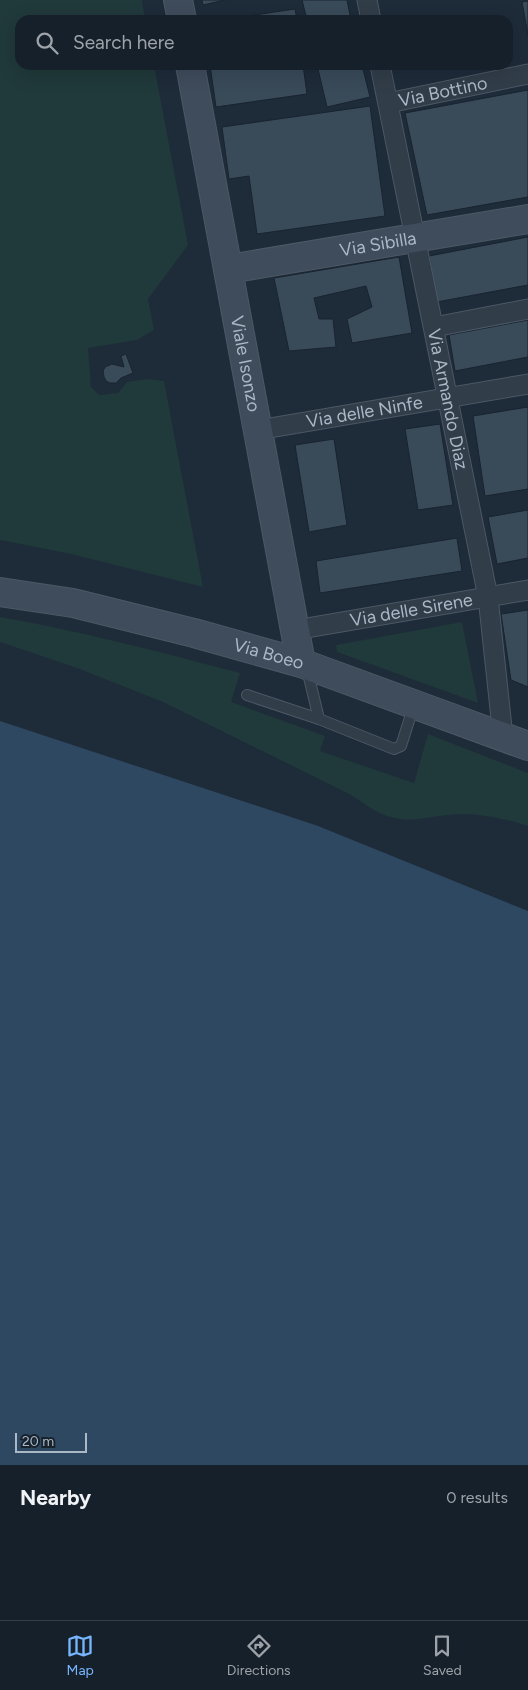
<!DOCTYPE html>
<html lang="en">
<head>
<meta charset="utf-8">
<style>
	:root { --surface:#16202b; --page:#1f2833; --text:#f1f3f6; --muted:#9ea3a9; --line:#353e47; --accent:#77b6ff }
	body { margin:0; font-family:Figtree,sans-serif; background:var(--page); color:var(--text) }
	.scale { position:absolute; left:15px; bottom:12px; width:72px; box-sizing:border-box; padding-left:5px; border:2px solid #abb8c6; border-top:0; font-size:14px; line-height:18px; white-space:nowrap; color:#abb8c6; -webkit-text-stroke:4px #17222d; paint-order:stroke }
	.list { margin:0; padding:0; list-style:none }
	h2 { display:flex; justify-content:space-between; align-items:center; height:65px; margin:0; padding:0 20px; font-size:21px }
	h2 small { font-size:16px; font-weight:400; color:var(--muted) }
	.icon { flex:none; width:28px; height:28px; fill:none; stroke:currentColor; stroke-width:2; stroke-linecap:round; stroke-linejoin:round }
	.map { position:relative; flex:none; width:528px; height:1465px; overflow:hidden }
	.search { position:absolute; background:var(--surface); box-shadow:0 5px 20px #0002; left:15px; right:15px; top:15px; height:55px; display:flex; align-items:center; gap:12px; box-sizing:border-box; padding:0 18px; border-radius:15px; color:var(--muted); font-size:19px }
	.sheet { height:155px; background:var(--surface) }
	nav { display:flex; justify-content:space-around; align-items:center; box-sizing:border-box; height:70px; border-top:1px solid var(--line); background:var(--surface); font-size:14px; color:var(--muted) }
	nav a { display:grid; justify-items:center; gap:2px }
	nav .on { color:var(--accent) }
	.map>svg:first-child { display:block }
	.green { fill:#20393a }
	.water { fill:#2f4862 }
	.building { fill:#394a59; stroke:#19242f }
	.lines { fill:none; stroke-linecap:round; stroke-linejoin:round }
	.lane-casing { stroke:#4c5864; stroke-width:12 }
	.street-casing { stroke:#4c5864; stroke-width:21 }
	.secondary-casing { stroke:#4c5864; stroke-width:30 }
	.lane { stroke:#313d49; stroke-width:10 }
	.street { stroke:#313d49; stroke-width:19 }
	.secondary { stroke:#3f4c5c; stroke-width:28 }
	.labels { text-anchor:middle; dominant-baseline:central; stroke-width:4; stroke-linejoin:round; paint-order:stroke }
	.street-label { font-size:18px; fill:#abb8c6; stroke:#17222d }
</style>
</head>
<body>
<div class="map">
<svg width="528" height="1465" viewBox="0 0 528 1465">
	<rect width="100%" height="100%" fill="#1e2b39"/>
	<g class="green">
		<polygon points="0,0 142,0 145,20 20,20 20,65 154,65 188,245 148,299 154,330 137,340 88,348 91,387 99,395 118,393 127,382 147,379 164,381 203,587 71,554 0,540"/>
		<path d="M0,617C81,631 160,652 240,673L231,702L325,736L320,751L414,783L428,734L528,773V826C503,818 474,812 448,815C430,817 413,822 395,818C378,815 365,804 351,795C343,791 335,787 327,783L163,702L77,668L0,642Z"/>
		<polygon points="462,622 478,703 337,652 336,645"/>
	</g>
	<polygon class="water" points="0,721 318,826 528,911 528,1465 0,1465"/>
	<g class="building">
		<polygon points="202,0 225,0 203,5"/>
		<polygon points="302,0 347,0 351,20 307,20"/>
		<polygon points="528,1 528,35 522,2"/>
		<polygon points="295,9 297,20 221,20"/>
		<polygon points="210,65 303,65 307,94 216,107"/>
		<polygon points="317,65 362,65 370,97 327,107"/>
		<polygon points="528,90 528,197 427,215 405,113"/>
		<polygon points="370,106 385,216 257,234 249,176 229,179 222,127"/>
		<polygon points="528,237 528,285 437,302 429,256"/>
		<polygon points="399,257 412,333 352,343 347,319 372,307 366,286 314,298 319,319 333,319 336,347 289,351 274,278"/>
		<polygon points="528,320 528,357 455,371 449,335"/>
		<polygon points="126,354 133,373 121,378 116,383 110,383 106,381 104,377 103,371 105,367 112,364 124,367 121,356"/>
		<polygon points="528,407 528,489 485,496 473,416"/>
		<polygon points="440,424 453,505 418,510 405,429"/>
		<polygon points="334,439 347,525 309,532 295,445"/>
		<polygon points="528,510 528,558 497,564 488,517"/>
		<polygon points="457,538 462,571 320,593 316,561"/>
		<polygon points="528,610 528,687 511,680 501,614"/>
	</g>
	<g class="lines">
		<defs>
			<g id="lane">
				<polyline points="307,669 319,719 394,749 401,746 414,705"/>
				<polyline points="247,695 319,719"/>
			</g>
			<g id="street">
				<polyline points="367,0 371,20"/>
				<path id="s1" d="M380,65L488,597L503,737"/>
				<path id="s2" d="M388,103L528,74"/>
				<polyline points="434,327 528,309"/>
				<path id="s3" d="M258,430L528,384"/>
				<path id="s4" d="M295,630L528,590"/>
			</g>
			<g id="secondary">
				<polyline points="178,0 182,20"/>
				<path id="s5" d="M190,65L301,663"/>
				<path id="s6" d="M229,269L528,219"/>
				<path id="s7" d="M0,592L73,603L194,633L301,663L528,746"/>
			</g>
		</defs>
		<use href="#lane" class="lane-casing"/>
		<use href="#street" class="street-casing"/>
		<use href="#secondary" class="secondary-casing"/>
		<use href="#lane" class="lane"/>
		<use href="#street" class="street"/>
		<use href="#secondary" class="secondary"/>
	</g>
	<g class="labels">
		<g class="street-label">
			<text stroke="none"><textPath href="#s2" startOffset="56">Via Bottino</textPath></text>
			<text stroke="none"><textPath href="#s6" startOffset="151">Via Sibilla</textPath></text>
			<text stroke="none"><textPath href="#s5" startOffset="304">Viale Isonzo</textPath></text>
			<text stroke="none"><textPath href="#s1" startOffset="341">Via Armando Diaz</textPath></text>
			<text stroke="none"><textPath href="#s3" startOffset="108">Via delle Ninfe</textPath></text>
			<text stroke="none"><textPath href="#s4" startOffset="118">Via delle Sirene</textPath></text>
			<text stroke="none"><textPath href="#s7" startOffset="276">Via Boeo</textPath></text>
		</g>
	</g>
</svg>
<div class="scale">20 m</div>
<div class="search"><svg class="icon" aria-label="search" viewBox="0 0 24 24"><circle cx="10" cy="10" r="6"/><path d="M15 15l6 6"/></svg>Search here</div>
</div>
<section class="sheet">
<h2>Nearby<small>0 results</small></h2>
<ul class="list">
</ul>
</section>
<nav>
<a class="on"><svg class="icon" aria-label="map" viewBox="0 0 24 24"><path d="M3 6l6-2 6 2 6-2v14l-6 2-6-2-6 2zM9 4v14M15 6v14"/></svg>Map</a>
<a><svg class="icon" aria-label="directions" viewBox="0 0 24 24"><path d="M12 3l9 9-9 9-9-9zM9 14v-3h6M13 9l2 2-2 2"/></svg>Directions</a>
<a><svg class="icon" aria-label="saved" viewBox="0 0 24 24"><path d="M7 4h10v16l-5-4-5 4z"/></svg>Saved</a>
</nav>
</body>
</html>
